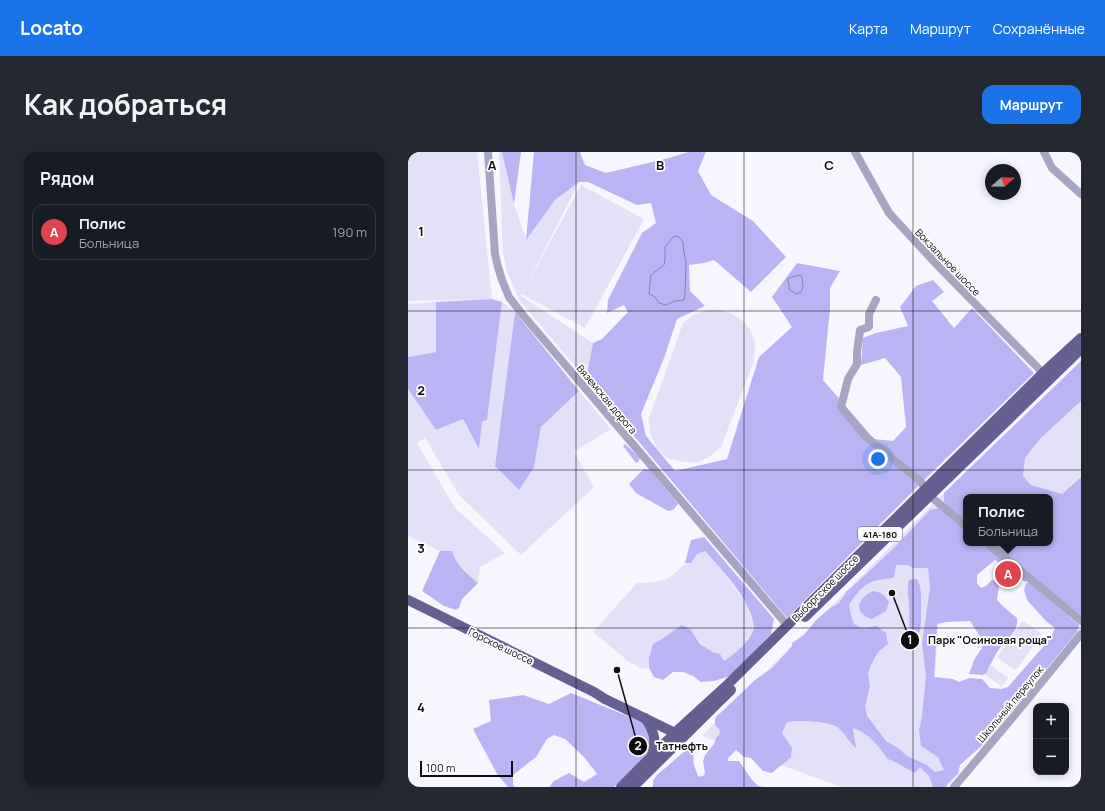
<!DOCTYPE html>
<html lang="ru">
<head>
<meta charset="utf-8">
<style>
	:root { --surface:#171b24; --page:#242831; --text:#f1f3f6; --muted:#9ea1a6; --line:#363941; --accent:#1a73e8 }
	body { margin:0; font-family:Manrope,sans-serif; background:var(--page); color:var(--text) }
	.controls { position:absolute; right:12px; bottom:12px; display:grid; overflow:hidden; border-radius:8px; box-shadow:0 2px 10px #0003 }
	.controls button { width:36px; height:36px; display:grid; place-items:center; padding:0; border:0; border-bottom:1px solid var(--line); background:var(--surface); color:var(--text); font:20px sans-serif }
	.compass { position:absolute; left:577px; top:12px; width:36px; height:36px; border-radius:50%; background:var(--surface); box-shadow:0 2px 10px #0003; rotate:70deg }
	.scale { position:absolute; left:12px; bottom:10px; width:93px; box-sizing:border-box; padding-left:4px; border:2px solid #0d0d11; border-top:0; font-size:11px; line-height:14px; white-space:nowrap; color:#0d0d11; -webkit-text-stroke:3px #fff; paint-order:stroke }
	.you { position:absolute; left:470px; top:307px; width:14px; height:14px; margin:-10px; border:3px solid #fff; border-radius:50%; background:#1a73e8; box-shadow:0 0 0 6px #1a73e833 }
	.badge { display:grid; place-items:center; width:26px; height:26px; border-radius:50%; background:var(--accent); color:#fff; font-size:13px; font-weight:700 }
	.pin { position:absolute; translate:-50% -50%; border:2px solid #fff; box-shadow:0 1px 4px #0006 }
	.popup { position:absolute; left:555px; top:342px; width:90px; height:52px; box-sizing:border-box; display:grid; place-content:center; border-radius:8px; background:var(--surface); filter:drop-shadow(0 1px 3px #0005); font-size:13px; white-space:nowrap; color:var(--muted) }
	.popup b { font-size:15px; color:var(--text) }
	.popup::after { content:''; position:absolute; left:50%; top:100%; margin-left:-8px; border:8px solid transparent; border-top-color:var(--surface) }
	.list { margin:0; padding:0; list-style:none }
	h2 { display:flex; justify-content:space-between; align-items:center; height:52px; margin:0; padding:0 16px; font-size:17px }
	h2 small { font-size:13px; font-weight:400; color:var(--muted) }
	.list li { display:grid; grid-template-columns:26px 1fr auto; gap:12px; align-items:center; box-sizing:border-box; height:56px; margin:0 8px 8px; padding:0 8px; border:1px solid var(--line); border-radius:12px }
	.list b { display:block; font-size:15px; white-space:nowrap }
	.list p { margin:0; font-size:13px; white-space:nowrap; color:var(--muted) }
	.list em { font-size:13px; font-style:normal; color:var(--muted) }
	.map { position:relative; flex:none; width:673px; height:635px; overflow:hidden; border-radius:12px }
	header { display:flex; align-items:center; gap:24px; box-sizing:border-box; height:56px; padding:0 20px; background:var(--accent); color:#fff }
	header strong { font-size:19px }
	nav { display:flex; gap:22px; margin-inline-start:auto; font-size:14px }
	.intro { display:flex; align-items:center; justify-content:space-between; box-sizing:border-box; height:96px; padding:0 24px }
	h1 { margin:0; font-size:28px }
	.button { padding:10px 18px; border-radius:12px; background:var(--accent); color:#fff; font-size:14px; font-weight:700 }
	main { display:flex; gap:24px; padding:0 24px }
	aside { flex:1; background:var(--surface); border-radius:12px; box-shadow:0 2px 10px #0003 }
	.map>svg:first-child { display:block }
	.green { fill:#e2e1f7 }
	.forest { fill:#bab4f4; fill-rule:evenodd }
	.water { fill:#bbb5f5; stroke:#8783b1 }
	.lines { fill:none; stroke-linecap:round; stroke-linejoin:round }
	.minor { stroke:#a7a5c1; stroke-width:8 }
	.major { stroke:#656091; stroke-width:10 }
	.grid { fill:none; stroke:#0d0d11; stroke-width:1; stroke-opacity:0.55 }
	.labels { text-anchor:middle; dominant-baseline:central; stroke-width:3.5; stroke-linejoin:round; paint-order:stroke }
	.shield { fill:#fff; stroke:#565658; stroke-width:1 }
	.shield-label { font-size:9px; font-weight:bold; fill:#0d0d11 }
	.street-label { font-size:10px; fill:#0d0d11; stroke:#fff }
	.grid-label { font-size:13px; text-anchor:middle; font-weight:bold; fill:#0d0d11; stroke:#fff; stroke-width:3.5; stroke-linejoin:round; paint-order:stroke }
	.leader { fill:none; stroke:#0d0d11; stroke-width:1.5 }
	.callout-dot { fill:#0d0d11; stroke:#fff; stroke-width:1.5 }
	.mark-label { font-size:12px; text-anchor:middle; font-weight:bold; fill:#fff }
	.callout-label { font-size:11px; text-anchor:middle; font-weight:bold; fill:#0d0d11; stroke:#fff; stroke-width:3.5; stroke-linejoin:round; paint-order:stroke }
</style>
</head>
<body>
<header>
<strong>Locato</strong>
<nav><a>Карта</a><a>Маршрут</a><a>Сохранённые</a></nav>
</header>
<div class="intro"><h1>Как добраться</h1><a class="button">Маршрут</a></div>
<main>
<aside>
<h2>Рядом<small></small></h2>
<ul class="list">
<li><span class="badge" style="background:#e0444e">A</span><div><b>Полис</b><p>Больница</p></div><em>190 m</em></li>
</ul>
</aside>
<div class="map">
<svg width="673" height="635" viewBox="0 0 673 635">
	<rect width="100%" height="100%" fill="#f7f6fe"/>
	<g class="green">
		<polygon points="0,0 69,0 84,147 0,149"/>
		<polygon points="91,0 94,0 106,52 118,87 147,48 171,30 113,144 185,191 178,227 112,149 99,120 95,101"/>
		<polygon points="173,33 236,67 177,176 114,142"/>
		<polygon points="28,150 28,200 0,205 0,152"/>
		<polygon points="94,150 107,160 87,314 126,315 133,275 171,239 203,277 166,300 186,335 113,403 51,343 17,286 9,291 47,356 97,401 72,415 70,431 32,399 0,384 0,237 28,278 55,267 71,297 74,270 79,268"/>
		<path d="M297,158C302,158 308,157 312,158C328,161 344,173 347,190C347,196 346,203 346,209L313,295L301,305L290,310H277L262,307L253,301L246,291L242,280L241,266L275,171L285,163Z"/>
		<polygon points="673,249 673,325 664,333 642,391 642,345 558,345 533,417 524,580 546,627 539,635 433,635 294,584 536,341 602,277 625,297 633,286"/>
		<path d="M297,399L310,413L340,454L346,473L343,483L328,501L316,509L312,502C296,497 292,491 283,478L264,480L253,489L245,492L241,506V516L234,517L220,509L185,480L229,431C237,431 251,430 258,427C268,423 272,412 283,411L289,402Z"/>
		<polygon points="615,469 634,482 607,519 589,505"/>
		<polygon points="583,513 600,526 594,535 576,522"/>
	</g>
	<g class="forest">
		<polygon points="94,0 113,0 106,52"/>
		<polygon points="126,0 172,0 177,13 198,21 261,6 280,0 298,0 290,19 303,43 345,69 378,105 343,140 306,108 296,111 281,113 282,139 297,154 269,167 256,206 233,262 238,284 267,319 319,307 351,205 384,175 364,145 389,111 432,119 422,136 422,159 420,176 415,228 466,287 485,289 498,275 493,225 477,206 453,213 455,186 468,181 500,174 492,155 508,134 525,128 536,140 524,149 546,176 564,156 626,221 517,327 379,466 178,227 185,191 194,187 220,160 216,153 199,161 200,148 234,81 248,71 243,51 229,53 180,30 171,30 147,48 118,88"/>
		<polygon points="84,147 94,150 79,268 74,270 71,297 55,267 28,278 0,237 0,205 28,200 28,150"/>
		<polygon points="107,160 171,239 133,275 126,315 111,338 87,314"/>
		<polygon points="673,209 673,249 633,286 617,306 615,324 623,333 654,342 673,325 673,469 583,391 642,391 642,345 558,345 558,370 536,352 536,341"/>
		<polygon points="217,292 232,306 230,310 228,311 215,294"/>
		<polygon points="236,317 242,318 270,352 265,358 260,359 228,341 221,332"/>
		<path d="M532,356L558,377V391H576L621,428L617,430L587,408L569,423V431L573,436L578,434L584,428L587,429L591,434L589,448C595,455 602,460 609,466C610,481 602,483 594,493C588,501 583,511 578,521L575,523L561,522L567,506L574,496L573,486L562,469L539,470L529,472L526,525L545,527L551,530L561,526L574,527L582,536L593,537L600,535L642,487L647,476L638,469L619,448L616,438L618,431L621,430L671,473L669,480L578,590L552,613L550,622L539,632L538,635H525L521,624L512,615L507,621L485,609L480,607C470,594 461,581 445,576L448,596C441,590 436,580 429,575C419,569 392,568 379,570L374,581L384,596L383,605C377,611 370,615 364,621L355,619L343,606L336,605L328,598L320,606V609H331L344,628L350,634L356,635H245V629L248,624L278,598L283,599L285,602L286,613L290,624C293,625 295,625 297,622L295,609L297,603L306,592L308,586L312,582L311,577L307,573V567L308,565L347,528L364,516L379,500L384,494V491L396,483L408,468L421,457L431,451L439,439L443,436L486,396L522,358ZM488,413H499L506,416H520L522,436L514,492L518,524L514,564L511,578L513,594L530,605L536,618L527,620L519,613L499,604L490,596L478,589L459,564L457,554L462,534L460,522L463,513L470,500L480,492L478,481L469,474L454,476L446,472L443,463L441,453C448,442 456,430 470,428C475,427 481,427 486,425Z"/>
		<path d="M296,385L366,467L363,482L322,524L306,529L293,530L285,524L275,520H265L255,528L246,525L241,516V506L245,492C256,487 264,479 274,473L283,478L292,492L305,500L312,502L316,509C327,502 345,487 346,474C346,471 344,468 344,465C336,441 314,418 297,399L289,402L283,411H277L283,388Z"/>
		<path d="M32,399H44C48,413 59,422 70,431L54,447L51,456L48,458L36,454L14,439Z"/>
		<path d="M506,427H509L512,434L513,443V470L512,479L507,484L503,482C500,472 502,461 501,450C500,443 499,436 501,428Z"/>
		<path d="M465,439C473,440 477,443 481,450L478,459L464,467C461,466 457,465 455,462C445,454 457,442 465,439Z"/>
		<polygon points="163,541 234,570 242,578 243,598 237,606 206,635 141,635 146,629 161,621 176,630 189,622 177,606 157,587 146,583 139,587 128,605 105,623 105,633 107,635 100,635 89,622 65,577 83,569 81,548 115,543 141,552"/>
	</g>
	<g class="water">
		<polygon points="266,84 271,85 275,90 276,100 278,111 277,142 276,148 267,149 258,153 251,151 247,145 241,142 243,123 256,113 257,106 257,95"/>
		<polygon points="392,123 394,125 395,135 393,140 388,142 381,137 381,132 379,127 384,125"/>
	</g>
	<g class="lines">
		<g class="minor">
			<polyline points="80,0 87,102 90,115 94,128 101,145 114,162 379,473"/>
			<polyline points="447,0 481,61 532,116 635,221"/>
			<polyline points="636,0 644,16 673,42"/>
			<polyline points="468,148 461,162 461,175 452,178 449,200 449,212 440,227 433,255 457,284 513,330 517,337"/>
			<polyline points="522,344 558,374"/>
			<polyline points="579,391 673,469"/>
			<polyline points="546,635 606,564 673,482"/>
		</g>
		<g class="major">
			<polyline points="0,448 186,540 197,547 261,578 267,581 273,581"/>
			<polyline points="397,465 673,197"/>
			<path d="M237,566C246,579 249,588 244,603"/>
			<polyline points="213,635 271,577 317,535 635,221 673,186"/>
			<polyline points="225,635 323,538"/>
		</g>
	</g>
	<path class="grid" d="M168,0V635M336,0V635M505,0V635M0,159H673M0,318H673M0,476H673"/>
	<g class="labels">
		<rect class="shield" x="450" y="375" width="44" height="14" rx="3"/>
		<g class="shield-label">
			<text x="472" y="382">41А-180</text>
		</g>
		<g class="street-label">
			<text transform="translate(540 110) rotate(46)">Вокзальное шоссе</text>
			<text transform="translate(199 247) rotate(50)">Вяземская дорога</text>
			<text transform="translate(417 436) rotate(-45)">Выборгское шоссе</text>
			<text transform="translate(93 494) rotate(26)">Горское шоссе</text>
			<text transform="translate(602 552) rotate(-50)">Школьный переулок</text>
		</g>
	</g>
	<g class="grid-label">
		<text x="84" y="18">A</text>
		<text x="252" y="18">B</text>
		<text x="421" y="18">C</text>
		<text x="13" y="84">1</text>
		<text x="13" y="243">2</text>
		<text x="13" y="401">3</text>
		<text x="13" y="560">4</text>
	</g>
	<path class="leader" d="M484 441L502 488M209 518L230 594"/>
	<g class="callout-dot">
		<circle cx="484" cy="441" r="4"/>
		<circle cx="209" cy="518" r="4"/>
		<circle cx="502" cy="488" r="10"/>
		<circle cx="230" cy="594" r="10"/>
	</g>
	<g class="mark-label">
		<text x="502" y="492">1</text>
		<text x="230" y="598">2</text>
	</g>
	<g class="callout-label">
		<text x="582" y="492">Парк "Осиновая роща"</text>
		<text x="274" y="598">Татнефть</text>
	</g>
</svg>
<div class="controls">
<button>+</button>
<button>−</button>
</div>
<svg class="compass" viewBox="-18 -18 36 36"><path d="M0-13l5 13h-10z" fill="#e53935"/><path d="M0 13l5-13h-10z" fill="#9ea1a6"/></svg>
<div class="scale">100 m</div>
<div class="you"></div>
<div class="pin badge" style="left:600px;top:422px;background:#e0444e">A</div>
<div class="popup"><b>Полис</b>Больница</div>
</div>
</main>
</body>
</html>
